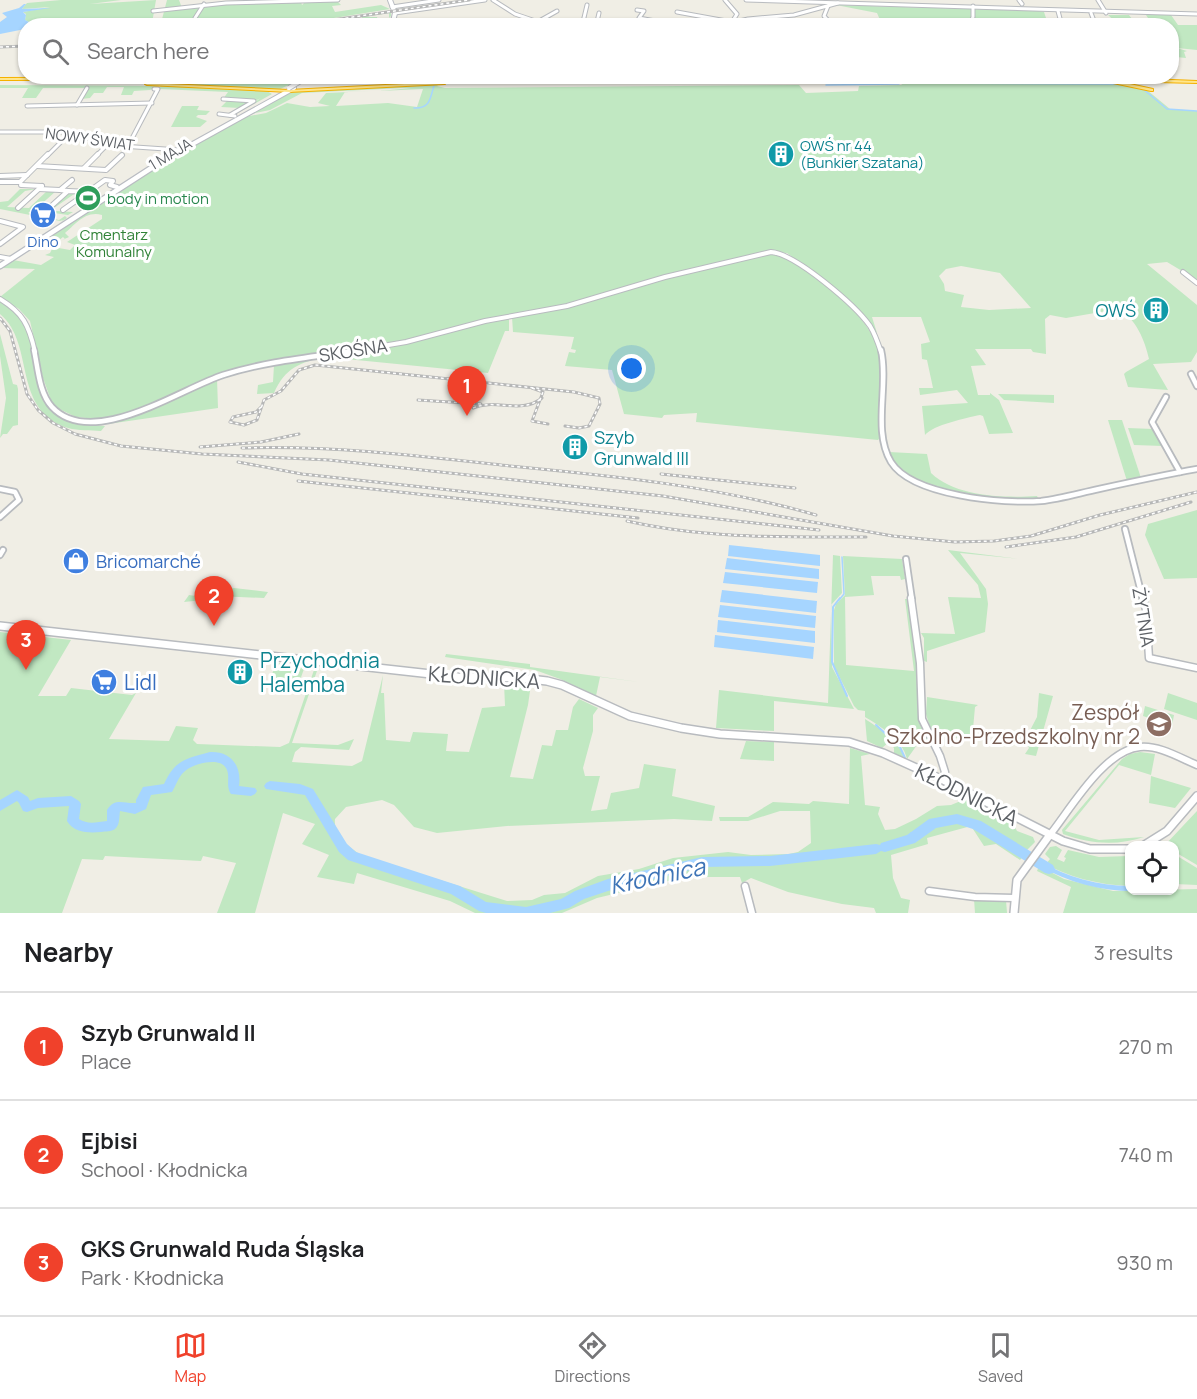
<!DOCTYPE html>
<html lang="en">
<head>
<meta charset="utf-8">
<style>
	:root { --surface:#fff; --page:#f6f6f6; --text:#202124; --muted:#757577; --line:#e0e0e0; --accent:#f0412b }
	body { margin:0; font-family:Manrope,sans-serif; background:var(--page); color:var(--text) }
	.controls { position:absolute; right:18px; bottom:18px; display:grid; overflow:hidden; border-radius:12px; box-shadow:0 2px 4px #0004 }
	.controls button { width:54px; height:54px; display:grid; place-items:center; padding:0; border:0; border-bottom:2px solid var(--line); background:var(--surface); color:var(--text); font:30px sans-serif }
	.you { position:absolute; left:632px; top:369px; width:21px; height:21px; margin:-15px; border:4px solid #fff; border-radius:50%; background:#1a73e8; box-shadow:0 0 0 9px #1a73e833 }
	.badge { display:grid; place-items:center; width:39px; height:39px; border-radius:50%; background:var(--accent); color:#fff; font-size:20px; font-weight:700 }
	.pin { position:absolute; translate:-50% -50px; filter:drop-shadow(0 2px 3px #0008) }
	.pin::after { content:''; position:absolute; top:32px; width:21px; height:18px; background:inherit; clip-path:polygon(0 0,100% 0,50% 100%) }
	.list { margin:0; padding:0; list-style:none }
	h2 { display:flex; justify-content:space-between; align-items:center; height:78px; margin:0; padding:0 24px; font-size:26px }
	h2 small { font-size:20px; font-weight:400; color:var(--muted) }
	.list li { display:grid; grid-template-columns:39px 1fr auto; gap:18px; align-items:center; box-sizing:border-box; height:108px; padding:0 24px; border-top:2px solid var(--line) }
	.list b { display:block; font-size:22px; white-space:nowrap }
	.list p { margin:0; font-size:20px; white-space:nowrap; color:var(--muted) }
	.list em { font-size:20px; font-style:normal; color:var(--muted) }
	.icon { flex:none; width:33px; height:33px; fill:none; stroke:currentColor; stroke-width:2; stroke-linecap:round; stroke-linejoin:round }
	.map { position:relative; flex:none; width:1197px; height:913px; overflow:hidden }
	.search { position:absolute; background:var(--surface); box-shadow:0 2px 4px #0004; left:18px; right:18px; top:18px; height:66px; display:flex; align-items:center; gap:15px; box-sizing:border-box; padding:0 21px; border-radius:24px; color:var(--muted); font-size:22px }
	.sheet { height:402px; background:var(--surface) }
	nav { display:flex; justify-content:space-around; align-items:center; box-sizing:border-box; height:84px; border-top:2px solid var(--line); background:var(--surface); font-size:16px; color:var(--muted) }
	nav a { display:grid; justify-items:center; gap:3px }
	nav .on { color:var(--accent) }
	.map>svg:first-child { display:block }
	.green { fill:#c1e8c2; fill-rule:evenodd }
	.water { fill:#a6d5ff }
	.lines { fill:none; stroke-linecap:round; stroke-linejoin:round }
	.stream-far1 { stroke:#a6d5ff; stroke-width:1.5 }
	.stream { stroke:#a6d5ff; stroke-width:2 }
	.river { fill:#a6d5ff; fill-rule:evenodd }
	.minor-far3-casing { stroke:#b8bbbf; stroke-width:5 }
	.minor-far2-casing { stroke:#b8bbbf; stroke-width:6 }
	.minor-far1-casing { stroke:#b8bbbf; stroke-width:8 }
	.minor-casing { stroke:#b8bbbf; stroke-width:9 }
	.tertiary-far1-casing { stroke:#b8bbbf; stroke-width:5 }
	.tertiary-casing { stroke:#b8bbbf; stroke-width:10 }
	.secondary-far1-casing { stroke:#b9bcc2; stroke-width:6 }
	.secondary-casing { stroke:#b9bcc2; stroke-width:7 }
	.motorway-casing { stroke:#f5b100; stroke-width:2 }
	.minor-far3 { stroke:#fff; stroke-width:3 }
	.minor-far2 { stroke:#fff; stroke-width:4 }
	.minor-far1 { stroke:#fff; stroke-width:4.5 }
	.minor { stroke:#fff; stroke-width:6 }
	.tertiary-far1 { stroke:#fff; stroke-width:3 }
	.tertiary { stroke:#fff; stroke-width:7 }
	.secondary-far1 { stroke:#fff; stroke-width:4 }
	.secondary { stroke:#fff; stroke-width:4.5 }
	.motorway { fill:#ffe68d; fill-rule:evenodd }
	.rail-casing { stroke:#b6b7b7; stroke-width:3 }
	.rail { stroke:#fff; stroke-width:1.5; stroke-dasharray:3; stroke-linecap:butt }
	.secondary-bridge-casing { stroke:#b9bcc2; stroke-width:6; stroke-linecap:butt }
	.secondary-bridge { stroke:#fff; stroke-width:4 }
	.labels { text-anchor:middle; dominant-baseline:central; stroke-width:6; stroke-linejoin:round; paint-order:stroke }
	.far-street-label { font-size:15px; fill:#5d6166; stroke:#fff }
	.far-culture-label { font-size:15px; fill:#0d838f; stroke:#fff; text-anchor:start }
	.far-leisure-label { font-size:15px; fill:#27864d; stroke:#fff; text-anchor:start }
	.far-park-label { font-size:15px; fill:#308237; stroke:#fff }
	.far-shop-label { font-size:15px; fill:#366cbe; stroke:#fff }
	.culture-label { font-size:18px; fill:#0d838f; stroke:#fff; text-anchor:end }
	.street-label { font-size:18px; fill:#5d6166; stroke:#fff }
	.shop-label { font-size:18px; fill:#366cbe; stroke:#fff; text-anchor:start }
	.near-culture-label { font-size:21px; fill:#0d838f; stroke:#fff; text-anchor:start }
	.near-street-label { font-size:21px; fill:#5d6166; stroke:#fff }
	.near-shop-label { font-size:21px; fill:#366cbe; stroke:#fff; text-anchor:start }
	.near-education-label { font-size:21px; fill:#785e54; stroke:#fff; text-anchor:end }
	.near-water-label { font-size:24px; font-style:italic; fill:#3e74b6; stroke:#fff }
</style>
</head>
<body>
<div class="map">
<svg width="1197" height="913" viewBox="0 0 1197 913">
	<rect width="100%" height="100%" fill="#f0eee5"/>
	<g class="green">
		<polygon points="61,0 121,0 90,4 156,0 152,23 161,23 167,0 179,0 182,8 201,6 194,18 193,26 35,25 25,20 26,14 23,12 50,7 22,9 27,3"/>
		<path d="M337,1L341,5L332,6L335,12L381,5L390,9L284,26L196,25C195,18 201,7 209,4L301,2L302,5L305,2Z"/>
		<polygon points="836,5 1039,11 1044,12 1046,18 1037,18 1038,21 1048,23 1049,25 846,25 843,18 881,22 877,13"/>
		<polygon points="391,12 391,16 389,18 389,13 365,17 377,17 378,20 363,21 362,17 353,18 351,25 353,25 295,25"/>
		<polygon points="1108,15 1129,15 1132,19 1141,19 1145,24 1152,24 1146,15 1171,15 1178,25 1197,25 1197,50 1177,48 1187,51 1184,52 1186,58 1176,57 1172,50 1174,48 1172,47 1172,26 1119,25"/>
		<path d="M904,83L1117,84L1147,90L1170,109L1197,111V280L1167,262L1147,264L1197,305V352L1191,362L1153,364L1168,390L1128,387L1124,374L1126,372L1149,359C1145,341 1136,318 1118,309L1066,318L1050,315L1045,319L1046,354L1033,352L1031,349H975L986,365L971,366L978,395H990V393L999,400L1013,433L989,434L983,416L980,415C966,418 933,425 925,435L922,406L968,403L957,390L920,395L919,388H933L927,360L922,359L921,344L930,342L921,317H872L877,333L839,292L787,253L770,252L665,276L576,303L465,325L404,341L224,373L170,398L136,411L97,419L76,417L53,406L43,378L30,321L19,309L0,297L35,269L1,268L13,260L41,265L54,257L45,255L50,253L53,247L70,250L75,245L67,242L102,219V215C85,210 74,226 65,233L69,237L60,241L65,239L63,237L58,241L49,237L179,152L244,117L266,113L287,103L310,107L330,106L318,103L326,93L372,91L345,92L336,106L388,103L417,107L423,89L379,91L411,88H402L302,93L270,110L251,114L294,91L439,84L437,86L445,88L799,85L806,93L858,91L859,86L901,85ZM961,266L1000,273L1031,308L989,310L961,307L964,295L945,291L944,284L939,276L946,269Z"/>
		<polygon points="188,84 291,84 278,90 180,85"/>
		<polygon points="0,85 159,86 150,90 134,91 132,95 121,95 124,87 107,87 103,93 94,93 90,98 81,99 87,88 43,88 36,98 22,98 28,88 0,88"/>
		<polygon points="161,85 267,91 272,94 234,115 261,98 255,101 249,99 252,101 240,108 221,107 228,100 228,98 223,99 228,92 159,89"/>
		<polygon points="182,106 199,106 197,110 210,111 206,115 198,115 196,117 207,121 200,127 171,127"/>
		<polygon points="20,189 36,189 25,191 7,207 29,208 47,191 56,191 37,208 49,210 69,192 77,192 54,208 56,211 73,212 68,215 33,210 28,213 59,220 65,216 67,218 61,222 63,220 60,221 0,209 0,202 8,201"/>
		<path d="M772,253C789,254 802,268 815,278C842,297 875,325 881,359C885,385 881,412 880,438L878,440L696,422L697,413L664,415L662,418L624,414L612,370L565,366L569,352L575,353L576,350L571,349L574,337L513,332L512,317L578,304L667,277Z"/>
		<path d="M0,300C9,306 19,312 24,322C41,351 28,396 60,416C72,423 91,425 105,426L101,431C91,430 78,431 68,428C11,410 36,344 0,314Z"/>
		<path d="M509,317V331H505L488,373L326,357C300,362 285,368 274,393L257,394L258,385L273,382L274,365L358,351Z"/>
		<polygon points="0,334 13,384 17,385 18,389 18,425 13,426 7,434 3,434 0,438 6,398 0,356"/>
		<path d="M217,378L218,408L108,424L93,421C139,417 177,399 217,378Z"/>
		<polygon points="998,394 1054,395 1054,403 1004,400"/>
		<polygon points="1108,420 1122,420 1141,478 1127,481"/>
		<polygon points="1128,428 1153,429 1163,446 1134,445"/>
		<path d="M889,452L927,454L931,473C956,497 1004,498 1037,496L1038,498C1009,503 929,493 905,475C899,470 892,459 889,452Z"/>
		<polygon points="1197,510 1197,578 1164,579 1145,535 1148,524"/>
		<polygon points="948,550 1021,559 960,553 986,589 988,604 985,632 927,651 927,662 924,661 924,638 921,633 955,634 948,597 981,598 978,585"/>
		<polygon points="833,555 840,556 842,593 831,605 832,667 854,709 774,701 774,731 716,728 719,690 828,703"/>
		<path d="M843,556L902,559L905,579L901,580L900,576H871L874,595L845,597L846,665L914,671L905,599H909L918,663L920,717L930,741L917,745L907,759C903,740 880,726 865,717V711L858,710L854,706L834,666V610L836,604L845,595Z"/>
		<polygon points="234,588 268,592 264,598 216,596 213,599 184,602 189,595 202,597"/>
		<path d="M0,632L71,640L38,696H66L71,688L132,695L136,693L109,739L169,741L176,726L198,728L193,740L197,744L280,747L289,743L315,667L318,668L292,743L338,745L354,739L349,750L301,747L295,752L292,762L352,766L362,761L383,675L381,693H384L386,740L410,742L413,732L448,734L446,751L469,752L482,708L505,706L504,683L531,684L528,705L510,777L533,779L542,745L552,746L556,730H568L573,707L579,699L598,708L593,715V731L583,768L585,776H600L591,811L607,809L611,793L639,788L644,764L676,769L672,796L715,806L712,821L674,819L507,826L437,833L414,827L394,805L382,800L346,807L335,819C333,835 350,849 363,856L507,901L532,900L544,895L565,893L598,876L639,869L673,858L728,852L751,855L789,854L798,852L811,843L810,811H780L748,821H720L719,817H748L773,802L809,804L813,801L849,804L850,748L870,754L861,756L865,805L880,807L878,814L885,830L895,829L916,819L937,806L951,805L968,798L1015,827L1017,831L1033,837L1035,842L1025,852L1006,841L1005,844L1024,855L1020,860L996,844L984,846L971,826L927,838L928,844L891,855L893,878L901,898L910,900L908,913H876L874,908L842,904L788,892L751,878L742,883L740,877H685L597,898L562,913H543L537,909L536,910L538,913H475L450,901L357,873L354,884L317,877L329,855L302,844L315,824L283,813L255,913H217L236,863L203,856L201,861L105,856L103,860L82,859L62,913H0Z"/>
		<polygon points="446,654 530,664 530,667 639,682 600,677 596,696 560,679 535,670 445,657"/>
		<polygon points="277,663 305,666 299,683 283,683 280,688 266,687"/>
		<polygon points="1039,693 1053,696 1036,756 1025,754 1029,748 1025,740 1037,717"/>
		<polygon points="1168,693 1197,703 1197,720 1164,709"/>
		<polygon points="927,697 978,705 975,707 972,740 932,734 926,714"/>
		<polygon points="1145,706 1174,715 1172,726 1143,716"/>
		<path d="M865,719C879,728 900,741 904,758L894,753V748L889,742L882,748L867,741Z"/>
		<polygon points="746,741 774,742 774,761 740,759"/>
		<path d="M1140,752L1155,754L1151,775L1119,765L1065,831L1099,840L1144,837C1117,846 1090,844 1063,834L1062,830L1122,759L1130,754Z"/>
		<polygon points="1151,776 1191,788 1175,808 1149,803"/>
		<polygon points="1197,811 1197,865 1175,852 1174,846 1165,845"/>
		<path d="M1056,846L1062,850L1057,859L1064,862L1066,858L1064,857L1068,850L1099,857L1129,856V886C1099,885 1067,877 1040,861L1046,864L1050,859L1045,854L1050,847Z"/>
		<polygon points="1174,854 1197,868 1197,885 1175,884"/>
		<polygon points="1039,866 1064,879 1113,891 1197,889 1197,913 1063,913 1071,887 1037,871"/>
		<polygon points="974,899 1006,900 1007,913 975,913"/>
	</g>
	<g class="water">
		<polygon points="24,4 26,4 22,9 51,8 23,12 26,15 25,20 35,25 26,26 25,29 0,34 0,22 7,17 2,13 19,8"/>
		<polygon points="729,545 820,555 820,566 728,556"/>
		<polygon points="727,558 819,569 819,579 725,569"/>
		<polygon points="725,572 818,582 817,593 723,583"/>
		<polygon points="722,590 817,601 816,613 720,602"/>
		<polygon points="720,605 816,616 815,628 718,617"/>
		<polygon points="718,620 815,631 815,643 717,632"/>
		<polygon points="715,635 814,647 813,659 714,647"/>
		<path d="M1040,861C1066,877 1099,886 1129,886L1130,890L1144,891C1107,893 1072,884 1039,866L1037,865Z"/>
	</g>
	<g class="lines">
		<g class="stream-far1">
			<polyline points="905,83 1117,84"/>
			<polyline points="826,85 899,84"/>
			<polyline points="1143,89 1167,109 1197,111"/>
			<path d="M414,108C431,109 430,97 434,86"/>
			<polyline points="839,600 844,594 842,557"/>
		</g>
		<g class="stream">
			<polyline points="840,598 833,607 832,662 847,696"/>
			<polyline points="876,725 900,747 905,758"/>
			<polyline points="911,833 915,836"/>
		</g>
		<g class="river">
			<path d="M210,752C231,751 242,766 239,786L255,788L257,791L255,794L251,796L231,794C225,786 231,776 226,768C219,756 192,764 184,772C178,777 176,786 172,792L151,795L146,809L135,814L120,811C119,817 120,825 115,829C111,832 106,831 101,832C89,833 74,833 67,821L69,806L38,808L27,812L23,811L19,803L17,801L0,811V800L17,790L28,797L30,801L38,798L71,796L79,801L81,804L79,819C88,825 97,822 107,821V810C115,797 124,804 136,803V800L143,787L164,784C175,760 185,759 210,752Z"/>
			<polygon points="270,781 300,784 313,789 347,844 356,852 460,886 486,902 526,907 561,899 575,891 608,879 702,857 770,856 876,844 880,845 881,843 907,835 929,819 957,814 981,821 1053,865 1055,869 1053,873 1049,874 1045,873 973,829 957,824 936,828 915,843 885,852 881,851 876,854 770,866 702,867 608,891 584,899 569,908 550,913 486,913 479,911 451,894 348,860 339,852 305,795 266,789 264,786 266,783"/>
		</g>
		<defs>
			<g id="minor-far3">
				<polyline points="493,0 515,14 550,26"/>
				<polyline points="1019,0 1022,4"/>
				<polyline points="1098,0 1106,13"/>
				<polyline points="828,6 824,16 833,26"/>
				<polyline points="392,7 439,0"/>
				<polyline points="637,10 644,11 639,18 682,26"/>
				<polyline points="153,11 226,3 338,0"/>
				<polyline points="1058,11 1062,26"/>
				<polyline points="677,12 732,22 737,14 725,0"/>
				<polyline points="1091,13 1096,26"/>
				<polyline points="541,20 557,11"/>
				<polyline points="195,26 195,18 204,4"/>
				<polyline points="582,26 587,5"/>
				<polyline points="596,26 599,13"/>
				<polyline points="620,26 621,21"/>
				<polyline points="718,26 748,19 794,15 838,3"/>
				<polyline points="969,26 973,17 973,6"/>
				<polyline points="223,99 254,101 230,115"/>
				<polyline points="77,105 87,88"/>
				<polyline points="27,106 152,103"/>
				<polyline points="219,114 235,116"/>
				<polyline points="128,146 158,89 154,89"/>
				<polyline points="47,156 69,134"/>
				<polyline points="96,156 109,143"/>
			</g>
			<g id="minor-far2">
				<polyline points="37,166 106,170 122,155"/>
				<polyline points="84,168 98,154"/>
				<polyline points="0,176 27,175"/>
				<polyline points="0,182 20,182 48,154"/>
				<polyline points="21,185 42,186"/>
				<polyline points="39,189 60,190"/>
				<polyline points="68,191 60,190 72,180"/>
				<polyline points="18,208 42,186"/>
				<polyline points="48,209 68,191 89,192"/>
				<polyline points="63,210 105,180 113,181 110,185 117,187"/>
				<polyline points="0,221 23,227 0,244"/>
				<polyline points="0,257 11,259"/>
				<polyline points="1183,272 1197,283"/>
				<path d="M0,299C23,313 29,325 35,352"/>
				<path d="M348,352L406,342L485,321L567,306L665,277L771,252C796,254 855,305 870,326C875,334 878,343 881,352"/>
			</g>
			<g id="minor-far1">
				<path d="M34,350C38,368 39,393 52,407C92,450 180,389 223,375C267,361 313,357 359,350"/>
				<path d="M881,350C889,386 872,430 891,462C912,496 1004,504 1041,501C1060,499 1080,493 1099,489C1131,482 1164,475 1197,469"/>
				<polyline points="1191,374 1197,386"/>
				<polyline points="1166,397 1152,422 1180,472"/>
				<polyline points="0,489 15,492 19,500 0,517"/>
				<polyline points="1125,529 1143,600"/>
				<polyline points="0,555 3,550"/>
				<polyline points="906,559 912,600"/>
			</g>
			<g id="minor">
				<polyline points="911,598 920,663 922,719 940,756 945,772 943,780"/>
				<polyline points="1143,598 1146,610 1149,658 1197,668"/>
				<path d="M1049,836C1070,810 1104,750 1140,747C1159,745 1180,758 1197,765"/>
				<polyline points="745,886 752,913"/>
				<polyline points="929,891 975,897 1014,898"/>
			</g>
			<g id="tertiary-far1">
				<polyline points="746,0 1197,14"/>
				<polyline points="395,13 485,0"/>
				<polyline points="0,132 62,132 121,146 180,150"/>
			</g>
			<g id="tertiary">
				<polyline points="0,626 458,677 521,678 547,681 562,685 630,716 681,728 720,734 849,742 883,753 943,780 1063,841 1090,849 1130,849"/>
				<polyline points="1143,846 1167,831 1197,796"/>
				<polyline points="1014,913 1017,880 1049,836"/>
			</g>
			<g id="secondary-far1">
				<polyline points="390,0 395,13 392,26"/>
				<polyline points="171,156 294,88"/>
			</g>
			<polyline id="secondary" points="0,266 173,154"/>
			<g id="motorway">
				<polygon points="559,76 1075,76 1197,81 1197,83 1116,81 1153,89 1153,91 1151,91 1113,83 1113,82 1114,81 1047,78 0,80 0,78"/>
				<polygon points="443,82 445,83 445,84 289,92 147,85 145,84 147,83 289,90"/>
			</g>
		</defs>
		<use href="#minor-far3" class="minor-far3-casing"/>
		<use href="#minor-far2" class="minor-far2-casing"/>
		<use href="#minor-far1" class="minor-far1-casing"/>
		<use href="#minor" class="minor-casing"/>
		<use href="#tertiary-far1" class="tertiary-far1-casing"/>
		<use href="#tertiary" class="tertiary-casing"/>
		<use href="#secondary-far1" class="secondary-far1-casing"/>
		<use href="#secondary" class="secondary-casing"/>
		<use href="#motorway" class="motorway-casing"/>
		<use href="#minor-far3" class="minor-far3"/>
		<use href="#minor-far2" class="minor-far2"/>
		<use href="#minor-far1" class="minor-far1"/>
		<use href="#minor" class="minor"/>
		<use href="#tertiary-far1" class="tertiary-far1"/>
		<use href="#tertiary" class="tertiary"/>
		<use href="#secondary-far1" class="secondary-far1"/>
		<use href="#secondary" class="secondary"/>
		<use href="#motorway" class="motorway"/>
		<defs>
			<g id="rail">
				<polyline points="292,26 469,0"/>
				<polyline points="0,47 26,46"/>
				<polyline points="0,318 10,331 27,394 38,410 53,423 75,434 121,446 202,454 329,460 663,496 893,536 955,542 994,541 1031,536 1100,515 1197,492"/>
				<polyline points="532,388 543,392 532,421 548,424"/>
				<polyline points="418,400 481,404"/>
				<polyline points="261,407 256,412 233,417 230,422 244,425 257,420 264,400 281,391 299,370 315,365 574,392 599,398 600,404 589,426 579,428 565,426"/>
				<path d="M473,408C496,398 521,415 542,398"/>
				<polyline points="200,447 261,442 299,434"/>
				<path d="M242,448C332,445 421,456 510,466C614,476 716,486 816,515"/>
				<polyline points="238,462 302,474 819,530"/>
				<polyline points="661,474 795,488"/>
				<polyline points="298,481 638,518"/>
				<path d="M627,521C706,539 785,537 866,537"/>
				<polyline points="1006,547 1076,537 1191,502"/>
			</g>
		</defs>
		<use href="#rail" class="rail-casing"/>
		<use href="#rail" class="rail"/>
		<defs>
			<polyline id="secondary-bridge" points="289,88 309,76"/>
		</defs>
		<use href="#secondary-bridge" class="secondary-bridge-casing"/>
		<use href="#secondary-bridge" class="secondary-bridge"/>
	</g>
	<defs>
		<symbol id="building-disc" viewBox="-11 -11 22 22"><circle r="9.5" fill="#0f9aa8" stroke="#fff"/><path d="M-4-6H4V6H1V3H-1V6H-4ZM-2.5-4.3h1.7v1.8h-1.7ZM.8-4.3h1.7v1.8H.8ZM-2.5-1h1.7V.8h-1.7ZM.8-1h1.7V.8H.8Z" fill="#fff"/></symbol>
		<symbol id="stadium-disc" viewBox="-11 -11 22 22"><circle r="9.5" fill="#2e9e5b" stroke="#fff"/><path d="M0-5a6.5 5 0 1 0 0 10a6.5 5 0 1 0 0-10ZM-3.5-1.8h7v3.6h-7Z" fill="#fff"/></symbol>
		<symbol id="supermarket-disc" viewBox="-11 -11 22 22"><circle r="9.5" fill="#3f7fe0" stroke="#fff"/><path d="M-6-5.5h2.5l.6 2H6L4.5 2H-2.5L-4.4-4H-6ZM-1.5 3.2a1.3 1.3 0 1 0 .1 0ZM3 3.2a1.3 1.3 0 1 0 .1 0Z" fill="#fff"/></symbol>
		<symbol id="shop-disc" viewBox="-11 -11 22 22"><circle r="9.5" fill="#3f7fe0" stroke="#fff"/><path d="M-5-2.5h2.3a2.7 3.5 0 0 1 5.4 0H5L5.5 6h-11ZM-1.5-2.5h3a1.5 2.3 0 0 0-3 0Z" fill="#fff"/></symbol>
		<symbol id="school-disc" viewBox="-11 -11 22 22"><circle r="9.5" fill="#8d6e63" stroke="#fff"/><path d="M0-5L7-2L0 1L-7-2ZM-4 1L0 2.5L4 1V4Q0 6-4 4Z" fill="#fff"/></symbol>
	</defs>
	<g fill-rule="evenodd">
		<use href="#building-disc" x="766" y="139" width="30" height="30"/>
		<use href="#stadium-disc" x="73" y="183" width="30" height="30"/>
		<use href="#supermarket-disc" x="28" y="200" width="30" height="30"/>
		<use href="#building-disc" x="1141" y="295" width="30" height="30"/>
		<use href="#building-disc" x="560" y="432" width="30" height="30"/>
		<use href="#shop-disc" x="61" y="546" width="30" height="30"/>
		<use href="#building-disc" x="225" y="657" width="30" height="30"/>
		<use href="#supermarket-disc" x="89" y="667" width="30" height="30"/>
		<use href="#school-disc" x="1144" y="709" width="30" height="30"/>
	</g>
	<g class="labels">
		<g class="far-street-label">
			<text transform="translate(90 139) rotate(8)">NOWY ŚWIAT</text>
			<text transform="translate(170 154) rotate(-31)">1 MAJA</text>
		</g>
		<g class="far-culture-label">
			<text x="800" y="145">OWŚ nr 44<tspan x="800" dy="17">(Bunkier Szatana)</tspan></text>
		</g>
		<g class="far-leisure-label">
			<text x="107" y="198">body in motion</text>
		</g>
		<g class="far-park-label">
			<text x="114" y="234">Cmentarz<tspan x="114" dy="17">Komunalny</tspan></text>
		</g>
		<g class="far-shop-label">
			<text x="43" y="241">Dino</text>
		</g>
		<g class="culture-label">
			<text x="1136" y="310">OWŚ</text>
			<text x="594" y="437" text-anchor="start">Szyb<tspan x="594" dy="21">Grunwald III</tspan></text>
		</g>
		<g class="street-label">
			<text transform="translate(353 350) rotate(-9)">SKOŚNA</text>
			<text transform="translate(1144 617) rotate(81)">ŻYTNIA</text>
		</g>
		<g class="shop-label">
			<text x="96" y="561">Bricomarché</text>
		</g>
		<g class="near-culture-label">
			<text x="260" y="660">Przychodnia<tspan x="260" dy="24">Halemba</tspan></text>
		</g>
		<g class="near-street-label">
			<text transform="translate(484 677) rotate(4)">KŁODNICKA</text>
			<text transform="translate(967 794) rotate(27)">KŁODNICKA</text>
		</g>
		<g class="near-shop-label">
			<text x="124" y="682">Lidl</text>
		</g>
		<g class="near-education-label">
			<text x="1140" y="712">Zespół<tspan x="1140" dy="24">Szkolno-Przedszkolny nr 2</tspan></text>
		</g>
		<g class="near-water-label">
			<text transform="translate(657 875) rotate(-12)">Kłodnica</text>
		</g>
	</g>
</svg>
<div class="controls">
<button><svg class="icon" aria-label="locate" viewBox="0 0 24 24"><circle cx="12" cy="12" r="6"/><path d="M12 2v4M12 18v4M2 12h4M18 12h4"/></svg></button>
</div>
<div class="you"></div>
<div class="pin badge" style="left:467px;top:416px">1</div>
<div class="pin badge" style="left:214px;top:626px">2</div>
<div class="pin badge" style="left:26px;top:670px">3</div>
<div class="search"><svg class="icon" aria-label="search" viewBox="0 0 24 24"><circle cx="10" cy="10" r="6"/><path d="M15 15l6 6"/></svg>Search here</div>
</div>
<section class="sheet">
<h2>Nearby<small>3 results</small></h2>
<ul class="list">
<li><span class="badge">1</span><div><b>Szyb Grunwald II</b><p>Place</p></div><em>270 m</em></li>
<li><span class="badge">2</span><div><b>Ejbisi</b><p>School · Kłodnicka</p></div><em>740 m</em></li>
<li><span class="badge">3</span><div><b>GKS Grunwald Ruda Śląska</b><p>Park · Kłodnicka</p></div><em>930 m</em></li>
</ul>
</section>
<nav>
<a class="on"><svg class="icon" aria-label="map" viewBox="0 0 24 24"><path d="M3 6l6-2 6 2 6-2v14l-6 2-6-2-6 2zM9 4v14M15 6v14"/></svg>Map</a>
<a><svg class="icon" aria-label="directions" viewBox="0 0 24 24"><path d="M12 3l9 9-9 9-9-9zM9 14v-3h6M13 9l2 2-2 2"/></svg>Directions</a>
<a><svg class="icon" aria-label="saved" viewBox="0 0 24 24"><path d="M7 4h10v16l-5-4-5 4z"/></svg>Saved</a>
</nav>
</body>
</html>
